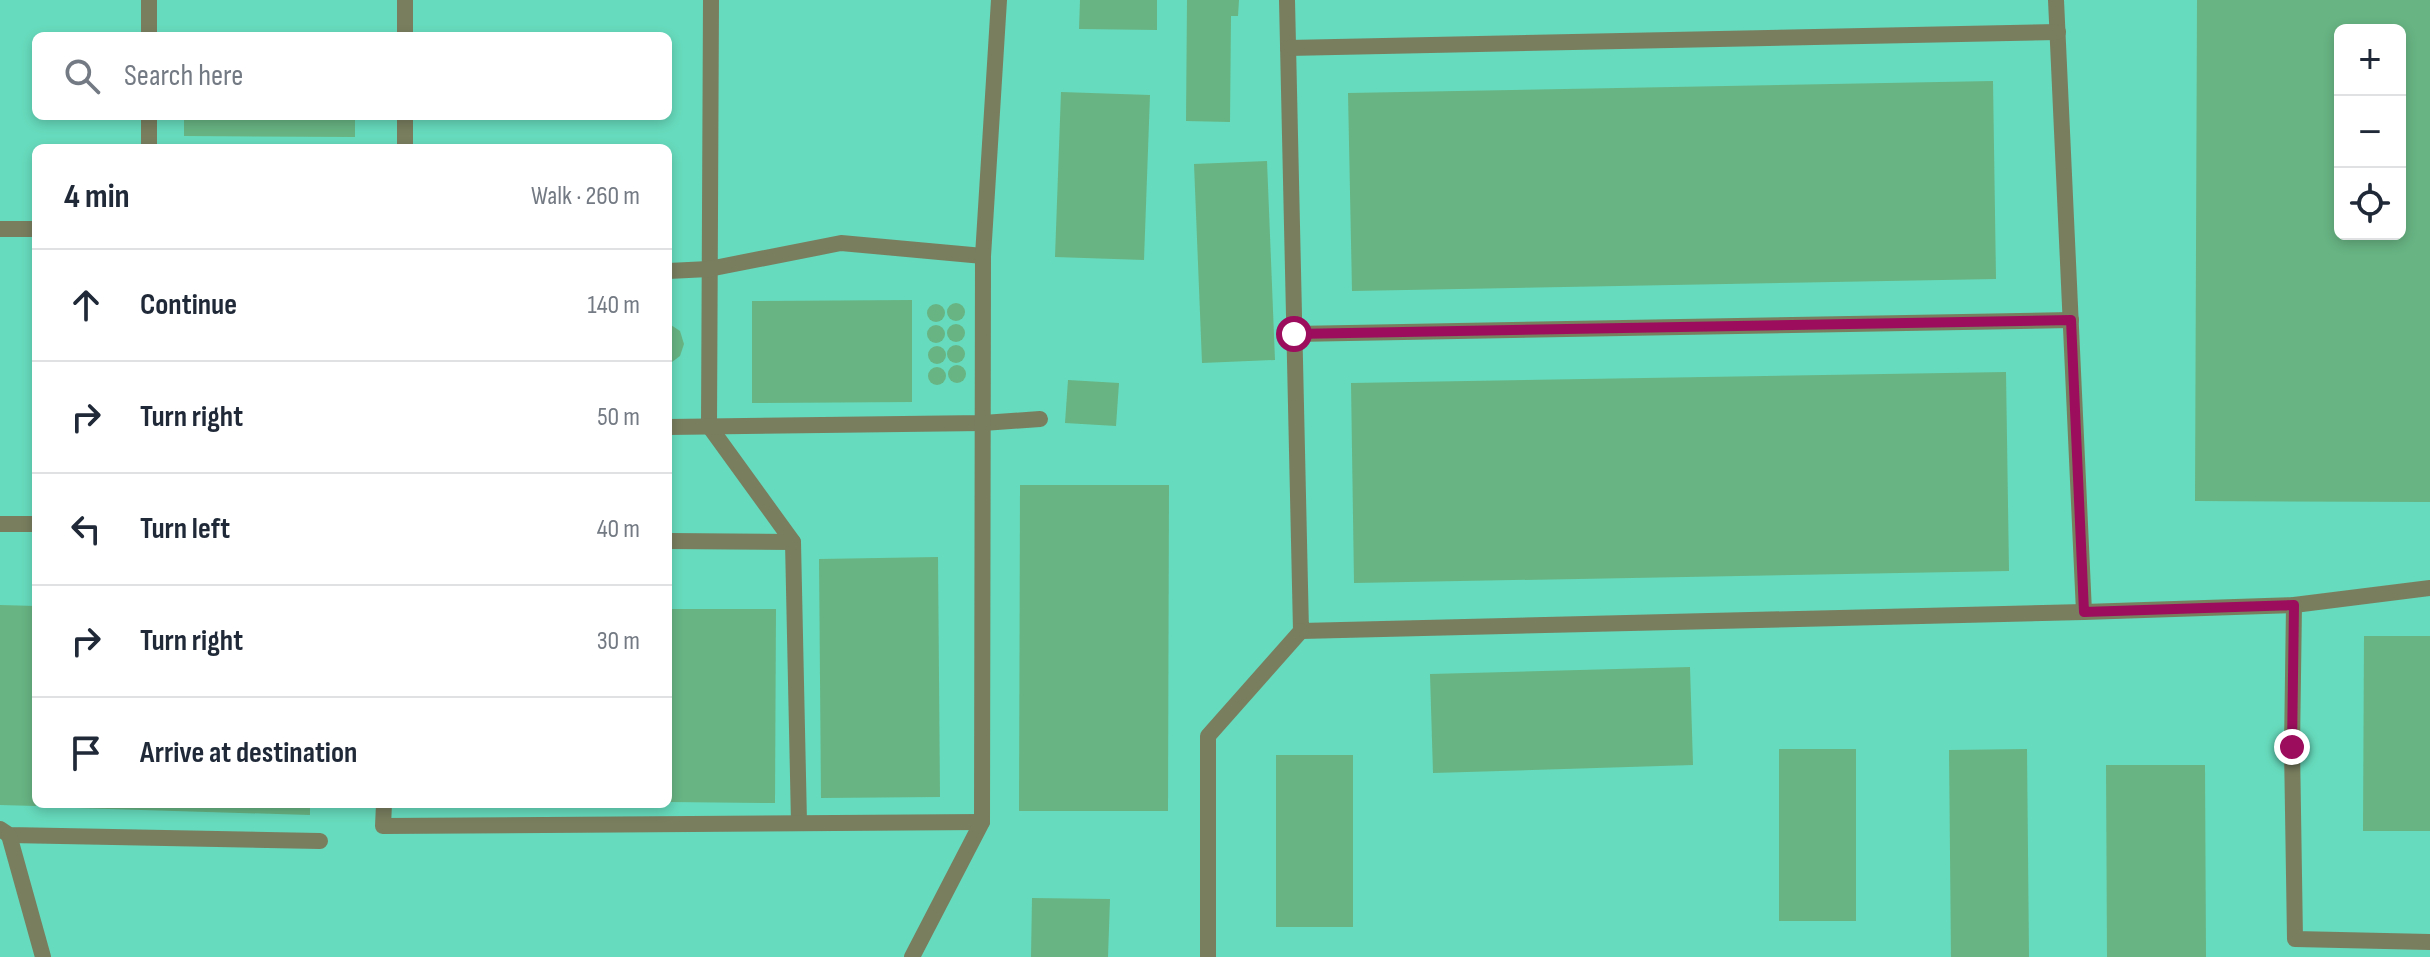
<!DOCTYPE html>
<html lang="en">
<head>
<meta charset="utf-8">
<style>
	:root { --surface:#fff; --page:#f6f6f7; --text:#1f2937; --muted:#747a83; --line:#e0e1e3 }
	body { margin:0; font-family:"Sofia Sans Condensed",sans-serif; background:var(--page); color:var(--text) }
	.controls { position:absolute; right:24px; top:24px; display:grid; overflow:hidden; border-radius:12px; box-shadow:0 4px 12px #0003 }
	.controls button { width:72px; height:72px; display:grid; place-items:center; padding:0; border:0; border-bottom:2px solid var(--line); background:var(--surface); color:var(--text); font:40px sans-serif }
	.stop { position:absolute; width:24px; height:24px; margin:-18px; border:6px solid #9c0e5d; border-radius:50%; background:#fff }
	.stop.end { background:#9c0e5d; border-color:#fff; box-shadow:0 2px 8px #0008 }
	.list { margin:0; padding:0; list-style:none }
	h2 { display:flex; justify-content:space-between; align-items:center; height:104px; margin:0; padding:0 32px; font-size:34px }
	h2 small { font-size:26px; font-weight:400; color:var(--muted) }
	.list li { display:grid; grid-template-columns:52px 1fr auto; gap:24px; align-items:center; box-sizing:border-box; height:112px; padding:0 32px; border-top:2px solid var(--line) }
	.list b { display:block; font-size:30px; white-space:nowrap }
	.list em { font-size:26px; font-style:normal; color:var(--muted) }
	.icon { flex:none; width:44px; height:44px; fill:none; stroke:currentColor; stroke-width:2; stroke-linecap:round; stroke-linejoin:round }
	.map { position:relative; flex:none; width:2430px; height:957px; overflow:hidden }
	.search { position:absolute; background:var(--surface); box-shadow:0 4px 12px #0003; left:32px; top:32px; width:640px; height:88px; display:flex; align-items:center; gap:20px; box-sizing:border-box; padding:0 28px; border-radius:12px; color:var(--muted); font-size:30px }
	.panel { position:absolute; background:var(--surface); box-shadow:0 4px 12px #0003; left:32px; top:144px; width:640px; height:664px; border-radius:12px }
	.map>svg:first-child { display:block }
	.built { fill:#67dbbd; fill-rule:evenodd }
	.building { fill:#68b483; fill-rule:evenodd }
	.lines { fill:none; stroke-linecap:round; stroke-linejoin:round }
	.lane { stroke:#797e5f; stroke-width:16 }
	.route { stroke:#9c0e5d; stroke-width:10 }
</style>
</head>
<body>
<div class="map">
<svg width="2430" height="957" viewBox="0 0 2430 957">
	<rect width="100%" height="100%" fill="#7de5ca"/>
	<path class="built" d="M0,0H2430V957H0ZM2340,30H2400V234H2340ZM36,36H668V116H36ZM36,148H668V804H36Z"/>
	<g class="building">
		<polygon points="1080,0 1157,0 1157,30 1079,29"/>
		<polygon points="1187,0 1239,0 1238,16 1231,16 1230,122 1186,121"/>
		<path d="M2197,0H2430V502L2195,501ZM2340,30H2400V234H2340Z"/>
		<polygon points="1993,81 1996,279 1352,291 1348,93"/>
		<polygon points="1061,92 1150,95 1144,260 1055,257"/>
		<polygon points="184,116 355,116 355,137 184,136"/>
		<polygon points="1267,161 1275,360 1202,363 1194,164"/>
		<polygon points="912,300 912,402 752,403 752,301"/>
		<circle cx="956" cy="312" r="9"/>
		<circle cx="936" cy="313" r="9"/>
		<polygon points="668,323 680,331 684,344 680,356 668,365"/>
		<circle cx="956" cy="333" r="9"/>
		<circle cx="936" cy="334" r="9"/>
		<circle cx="956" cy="354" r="9"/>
		<circle cx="937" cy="355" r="9"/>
		<circle cx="957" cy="374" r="9"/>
		<circle cx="937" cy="376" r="9"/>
		<polygon points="2006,372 2009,571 1354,583 1351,383"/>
		<polygon points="1068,380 1119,383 1116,426 1065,423"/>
		<polygon points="1020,485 1169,485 1168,811 1019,811"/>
		<polygon points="938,557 940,797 821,798 819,559"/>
		<polygon points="0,605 36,606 36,806 0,805"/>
		<polygon points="668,609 776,609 775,803 668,802"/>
		<polygon points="2364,636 2430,636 2430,831 2363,831"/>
		<polygon points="1690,667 1693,765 1433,773 1430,674"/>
		<rect x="1779" y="749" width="77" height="172"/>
		<polygon points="2027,749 2029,957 1951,957 1949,750"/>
		<rect x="1276" y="755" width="77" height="172"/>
		<polygon points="2106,765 2205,765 2206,957 2107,957"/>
		<polygon points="43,804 310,804 310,815 43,807"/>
		<polygon points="1032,898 1110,899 1108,957 1031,957"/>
	</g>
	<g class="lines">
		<g class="lane">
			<polyline points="711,0 709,426 793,542 799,823"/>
			<polyline points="1287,0 1301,631 2084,612 2294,605 2430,588"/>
			<polyline points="2056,0 2084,612"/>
			<polyline points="149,36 149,0"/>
			<polyline points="405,36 405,0"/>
			<polyline points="1288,48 2058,32"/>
			<polyline points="149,148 149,116"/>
			<polyline points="405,148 405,116"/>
			<polyline points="0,229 36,229"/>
			<polyline points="668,271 709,269 841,243 983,256"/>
			<polyline points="1294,334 2071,320"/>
			<polyline points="668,427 983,423 1040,419"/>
			<polyline points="0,524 36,524"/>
			<polyline points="668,541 793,542"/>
			<polyline points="2294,605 2292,747 2295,939 2430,942"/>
			<polyline points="384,804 383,826 982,822"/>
			<polyline points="0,829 9,835 320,841"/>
			<polyline points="9,835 43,957"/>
			<polyline points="912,957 982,822 983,256 999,0"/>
			<polyline points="1208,957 1208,736 1301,631"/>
		</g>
	</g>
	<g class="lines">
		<polyline class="route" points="1294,334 2071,320 2084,612 2294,605 2292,747"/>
	</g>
</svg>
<div class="controls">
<button>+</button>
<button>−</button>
<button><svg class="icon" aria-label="locate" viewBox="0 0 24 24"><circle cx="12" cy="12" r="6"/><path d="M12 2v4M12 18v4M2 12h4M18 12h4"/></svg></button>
</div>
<div class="stop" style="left:1294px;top:334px"></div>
<div class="stop end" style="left:2292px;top:747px"></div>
<div class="search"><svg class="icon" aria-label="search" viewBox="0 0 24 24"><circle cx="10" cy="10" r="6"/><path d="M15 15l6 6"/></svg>Search here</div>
<section class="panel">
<h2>4 min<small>Walk · 260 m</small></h2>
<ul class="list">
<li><svg class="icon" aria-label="ahead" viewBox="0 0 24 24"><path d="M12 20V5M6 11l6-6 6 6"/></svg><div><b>Continue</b></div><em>140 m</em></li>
<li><svg class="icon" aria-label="right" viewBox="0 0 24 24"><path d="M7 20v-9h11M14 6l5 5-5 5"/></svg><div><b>Turn right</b></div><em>50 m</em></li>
<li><svg class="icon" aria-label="left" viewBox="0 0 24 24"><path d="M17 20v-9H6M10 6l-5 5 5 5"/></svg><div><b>Turn left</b></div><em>40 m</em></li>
<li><svg class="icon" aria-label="right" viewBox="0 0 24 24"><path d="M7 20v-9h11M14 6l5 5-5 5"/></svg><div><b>Turn right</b></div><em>30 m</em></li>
<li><svg class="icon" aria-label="arrive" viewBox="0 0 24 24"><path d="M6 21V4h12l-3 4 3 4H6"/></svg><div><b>Arrive at destination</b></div></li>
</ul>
</section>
</div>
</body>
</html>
